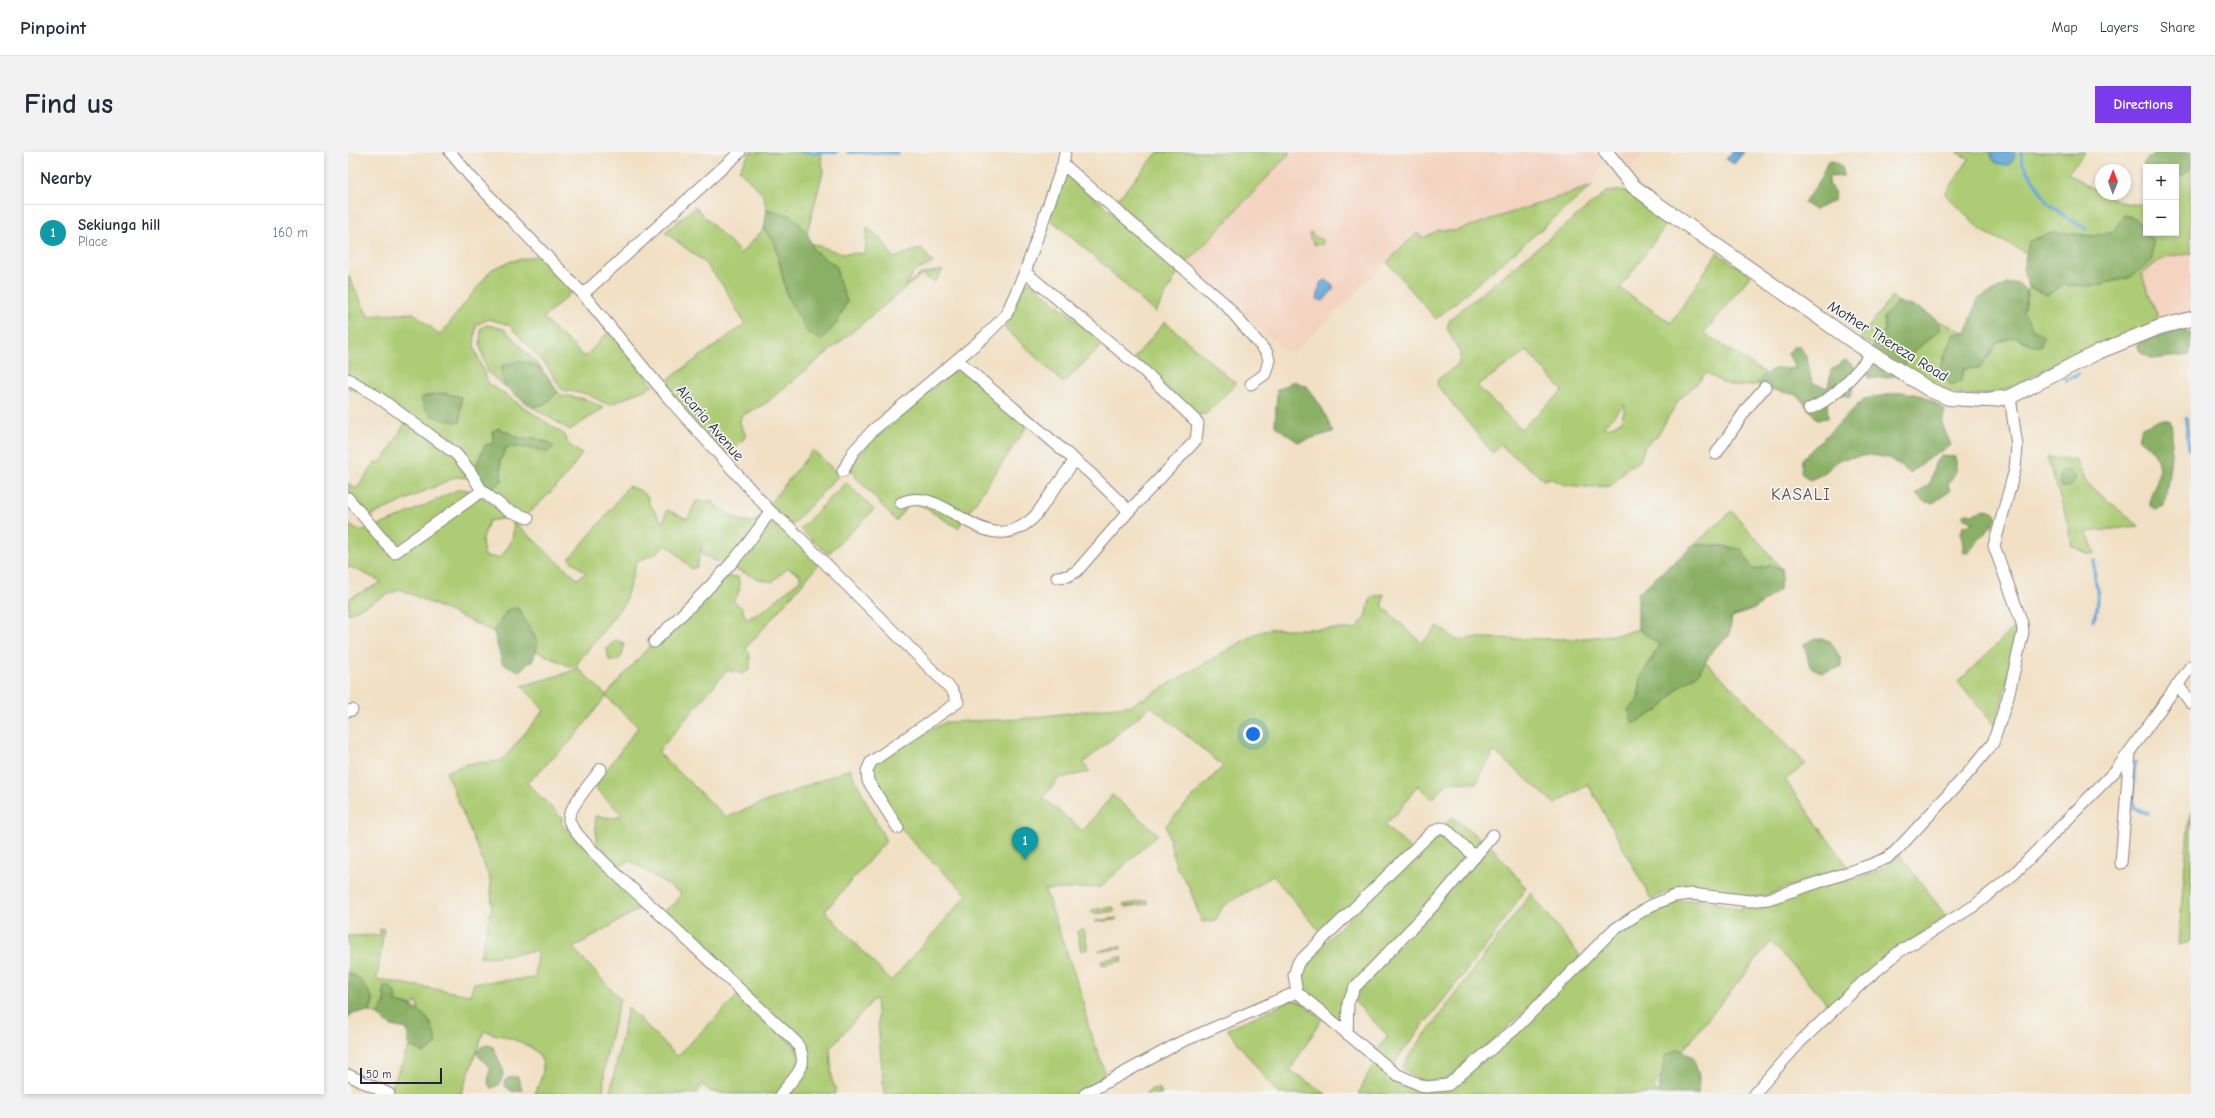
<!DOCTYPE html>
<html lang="en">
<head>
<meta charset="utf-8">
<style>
	:root { --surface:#fff; --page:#f2f2f3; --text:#1f2937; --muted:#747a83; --line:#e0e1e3; --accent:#7c3aed }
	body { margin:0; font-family:"Comic Neue",sans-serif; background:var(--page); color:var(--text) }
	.controls { position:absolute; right:12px; top:12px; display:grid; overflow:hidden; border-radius:0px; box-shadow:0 2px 6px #0003 }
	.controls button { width:36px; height:36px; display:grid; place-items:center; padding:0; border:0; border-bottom:1px solid var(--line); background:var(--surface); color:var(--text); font:20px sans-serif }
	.compass { position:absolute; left:1747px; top:12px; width:36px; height:36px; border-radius:50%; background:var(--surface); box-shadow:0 2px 6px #0003; rotate:1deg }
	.scale { position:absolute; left:12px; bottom:10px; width:82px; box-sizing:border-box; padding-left:4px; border:2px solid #22223b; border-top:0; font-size:11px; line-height:14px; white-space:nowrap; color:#22223b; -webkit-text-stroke:3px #f6f6f2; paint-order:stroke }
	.you { position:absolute; left:905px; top:582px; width:14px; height:14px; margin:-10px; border:3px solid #fff; border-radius:50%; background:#1a73e8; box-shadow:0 0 0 6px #1a73e833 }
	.badge { display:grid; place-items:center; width:26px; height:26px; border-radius:50%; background:var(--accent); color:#fff; font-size:13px; font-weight:700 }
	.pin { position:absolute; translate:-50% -33px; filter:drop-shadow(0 1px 2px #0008) }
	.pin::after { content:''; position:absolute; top:21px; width:14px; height:12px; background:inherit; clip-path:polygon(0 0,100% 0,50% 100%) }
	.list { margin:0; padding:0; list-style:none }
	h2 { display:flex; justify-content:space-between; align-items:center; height:52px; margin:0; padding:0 16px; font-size:17px }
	h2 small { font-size:13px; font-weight:400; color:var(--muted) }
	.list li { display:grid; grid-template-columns:26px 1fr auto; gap:12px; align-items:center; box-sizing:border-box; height:56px; padding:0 16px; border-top:1px solid var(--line) }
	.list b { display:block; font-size:15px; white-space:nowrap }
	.list p { margin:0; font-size:13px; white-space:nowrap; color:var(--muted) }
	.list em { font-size:13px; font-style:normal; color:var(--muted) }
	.map { position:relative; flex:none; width:1843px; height:942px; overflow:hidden; border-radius:0px }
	header { display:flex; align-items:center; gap:24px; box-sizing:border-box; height:56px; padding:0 20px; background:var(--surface); border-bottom:1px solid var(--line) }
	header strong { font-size:19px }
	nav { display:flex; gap:22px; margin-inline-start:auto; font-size:14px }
	.intro { display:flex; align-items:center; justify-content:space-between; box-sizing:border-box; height:96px; padding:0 24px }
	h1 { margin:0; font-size:28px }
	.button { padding:10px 18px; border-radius:0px; background:var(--accent); color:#fff; font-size:14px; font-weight:700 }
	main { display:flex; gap:24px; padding:0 24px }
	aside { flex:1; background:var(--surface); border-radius:0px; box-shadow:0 2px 6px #0003 }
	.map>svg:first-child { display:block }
	.built { fill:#f4d3c0 }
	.green { fill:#adcc74; stroke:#687758; fill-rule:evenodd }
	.forest { fill:#8ab066; stroke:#566950 }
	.water { fill:#63a7d8; stroke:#42648a }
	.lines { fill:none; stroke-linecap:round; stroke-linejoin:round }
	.stream { stroke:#63a7d8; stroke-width:3.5 }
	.minor-casing { stroke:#8a8180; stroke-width:13 }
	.tertiary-casing { stroke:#8a8180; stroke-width:16 }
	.minor { stroke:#fff; stroke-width:11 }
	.tertiary { stroke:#fff; stroke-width:14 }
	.labels { text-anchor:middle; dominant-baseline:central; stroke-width:3.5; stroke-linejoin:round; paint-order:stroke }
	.street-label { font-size:15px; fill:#22223b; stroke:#f6f6f2 }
	.quarter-label { font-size:17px; letter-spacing:1px; fill:#604f55; stroke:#f6f6f2 }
</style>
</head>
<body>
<header>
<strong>Pinpoint</strong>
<nav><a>Map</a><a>Layers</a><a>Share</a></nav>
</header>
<div class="intro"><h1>Find us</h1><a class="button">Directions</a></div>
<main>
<aside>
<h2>Nearby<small></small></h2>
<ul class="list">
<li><span class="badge" style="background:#0f9aa8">1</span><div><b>Sekiunga hill</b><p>Place</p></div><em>160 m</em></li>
</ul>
</aside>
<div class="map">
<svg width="1843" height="942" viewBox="0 0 1843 942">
	<rect width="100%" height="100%" fill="#f6f6f2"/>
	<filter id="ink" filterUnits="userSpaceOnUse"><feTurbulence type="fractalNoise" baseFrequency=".025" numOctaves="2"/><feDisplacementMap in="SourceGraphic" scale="8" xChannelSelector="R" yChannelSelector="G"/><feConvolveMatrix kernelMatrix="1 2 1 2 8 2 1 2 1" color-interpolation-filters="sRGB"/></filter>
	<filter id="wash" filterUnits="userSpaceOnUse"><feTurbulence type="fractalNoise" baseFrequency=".012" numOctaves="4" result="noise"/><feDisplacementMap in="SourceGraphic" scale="16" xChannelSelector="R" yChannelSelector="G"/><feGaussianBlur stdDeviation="0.9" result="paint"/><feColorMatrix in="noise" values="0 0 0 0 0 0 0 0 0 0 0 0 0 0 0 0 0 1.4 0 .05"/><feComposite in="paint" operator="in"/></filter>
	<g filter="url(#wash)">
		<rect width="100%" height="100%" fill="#f1e0c4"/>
		<g class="built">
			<polygon points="943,0 1247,0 1254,11 1244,34 1107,79 1091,78 1075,86 1069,81 943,203 839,111"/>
			<polygon points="1270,0 1297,0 1282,17"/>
			<polygon points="1843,102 1843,162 1812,170 1792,121 1819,104"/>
		</g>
		<g class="green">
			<polygon points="402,0 473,1 475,20 459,81 444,64 419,57 415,43 391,18"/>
			<polygon points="810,0 943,0 839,111 768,49"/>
			<path d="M1608,0H1642L1643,5L1667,2L1666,0H1737L1720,21C1734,30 1783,63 1798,49V81H1828V29L1843,16V102L1819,104L1793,121L1812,170C1779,183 1745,196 1712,210C1684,223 1655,246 1621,243C1596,241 1576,228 1554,215L1565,200L1592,178L1591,169L1618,181L1606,182L1591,218L1603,233L1612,229L1616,217L1641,205L1650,190L1668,185L1686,194L1685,177L1675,160L1681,135L1699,143L1715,133L1746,134L1783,125L1776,63L1766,80L1745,84L1708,80L1681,89L1679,101L1634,79L1597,42L1621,7Z"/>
			<polygon points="717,21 832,117 807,161 757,114 701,66"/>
			<polygon points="1244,34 1088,167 1039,110 1069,81 1075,86 1091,78 1107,79"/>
			<path d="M1275,38L1322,68L1272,136L1323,171L1369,101L1403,123L1356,181L1417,221L1409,232C1386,237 1378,233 1359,221L1331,248L1309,284L1297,294L1292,309L1279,316L1263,334C1242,335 1219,337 1202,326L1196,328L1152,293L1145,301L1089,233L1090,227L1111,212L1112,201L1099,176L1102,167L1258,40ZM1179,199L1215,239L1173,277L1129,234ZM1277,252L1274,269L1261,276L1255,275Z"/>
			<polygon points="347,55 393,101 416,77 427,91 439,144 499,149 491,129 488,114 466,99 462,91 495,102 517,101 519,76 533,86 545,106 573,96 585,111 566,120 557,134 573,122 595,118 587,130 573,123 418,251 393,264 392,271 398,284 379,306 314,232 397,172 374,132 356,110 317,80"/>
			<polygon points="963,80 968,86 975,88 975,92 967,93 962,86 961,81"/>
			<path d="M192,103L225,139L195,166L237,205L262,178L305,234L261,253L238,242L214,238L200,216L161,173L141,167L128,173L126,195L140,231L217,283L220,292L234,302L213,330L175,367L121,326L108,325L22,364L0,351V331L8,337L27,311L33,309L40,301L57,271L25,245L0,236V123L20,164L66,161L92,183L144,117L164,109ZM95,241L113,245L112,271ZM150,276L174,287L186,286L198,301L185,296L159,295L152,308L154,329L127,316L137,293L145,292V280Z"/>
			<polygon points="682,130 756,191 715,231 656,175 678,131"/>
			<polygon points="1544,144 1550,150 1536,165 1537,178 1527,193 1511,188"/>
			<polygon points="817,170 888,232 858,262 849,263 786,206"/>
			<path d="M139,173L156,177L195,218C179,208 172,208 154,214L153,226L159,236L140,221L132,194L133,176Z"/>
			<polygon points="610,214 679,274 610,376 564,348 548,369 504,321 504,315 511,301"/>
			<polygon points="210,240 213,243 237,247 256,256 222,278 184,255 197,252"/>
			<polygon points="465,298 491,323 444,373 421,352"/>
			<polygon points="1699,305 1728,308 1739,332 1791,374 1739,380 1747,402 1739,401 1724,394 1716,358"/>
			<polygon points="498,330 526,358 480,402 452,377"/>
			<path d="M280,334L291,338L300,345V350L315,371L319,358L340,367L348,349H363C372,358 389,370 402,370C407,370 415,366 420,365L421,361L473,410L398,496L402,502V517L395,522L379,518L310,600L378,665L502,617L538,689L477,759L543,829L619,743C582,706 535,669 522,617L528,607L598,570L673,567L784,553L795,546L797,548V546L907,482L922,477H1008L1017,465L1023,445L1036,442L1034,454L1074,491L1090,474L1108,488L1122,486L1227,487L1274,482L1290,477L1312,492L1293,525L1290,549L1280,558H1311L1330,536L1351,521L1357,510C1393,542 1424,578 1458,612L1437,628L1500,715L1434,737C1403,755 1360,737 1326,739C1319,739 1310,744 1303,747L1240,632L1207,652L1146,599C1141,612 1133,615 1129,631L1101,630L1084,647L1070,633L1050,660L1036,673L1063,697L975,783L925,724L875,754L868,768L854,770L840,733L828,715L818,673L875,614L803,554L735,611L742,620L711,626L695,646L735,679L764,643L810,682L753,735L697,738L733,841L740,873L756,918L755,924L732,942H536L528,847L525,848L482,896L484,929L488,936L487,942H437L459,907L314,760L328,751L333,741L282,709L269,715L249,697L247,664L266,666L274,663L246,635L290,575L258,544L225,587L179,631L214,666L213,671L296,754L225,796L272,847L257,910L255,942H187C189,934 196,923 195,915C194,890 154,885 136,879L113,942H48L42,939L61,894L77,901L84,872L70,859L71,856L68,849L65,854L48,850L47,841L35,839L37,850L30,863L22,860L25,848C19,837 13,824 0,821V784L32,783V777H36L29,827L122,843L126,831L187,826L189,799L132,806L144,754L142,727L98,620L118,612L152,609L163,598L196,558L174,534L221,520L229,515L258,543L315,479L375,425H390C393,436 392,441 385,449L394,456L398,467C419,460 434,441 452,428V423L440,416L424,430L411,427L354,403L353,394L349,415L343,417L324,397L317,393L307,402L289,409L276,452L228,513L221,514L188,499C192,478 174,468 159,458L146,480L52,437L0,462V447L34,430L3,415L0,416V371C2,375 9,378 13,378C29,378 93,345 111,337C130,337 145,353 158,366L141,369L134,389L136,404L151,406C162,394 167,386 165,369L229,427L238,421L221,407L257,365Z"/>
			<polygon points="1384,359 1435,418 1424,413 1405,418 1379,394 1347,392"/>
			<polygon points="1671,471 1668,494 1647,574 1610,530"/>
			<polygon points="268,488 276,491 274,504 269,509 261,508 259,496"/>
			<polygon points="1843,659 1843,789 1830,793 1841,665"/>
			<polygon points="1104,665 1138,691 1106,731 1085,746 1006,830 997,870 994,871 951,839 955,812"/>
			<polygon points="1143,694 1178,736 1141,790 1051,904 1046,914 1028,900 1040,884 1006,849 1008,840"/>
			<path d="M1552,703L1598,764L1536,810L1483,856L1423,790L1304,936L1311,942H1010L1027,910C1055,933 1064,940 1101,937L1253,796L1285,770L1323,750L1353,747L1394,758L1393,755L1417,753L1445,742L1483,730L1503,729L1530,719Z"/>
			<path d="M1183,741L1232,804C1198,838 1166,871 1130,901C1119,910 1108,922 1096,927C1081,933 1064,926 1054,916L1064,900Z"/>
			<polygon points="799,748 799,752 778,755 775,753"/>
			<polygon points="765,755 767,759 746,762 743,760 744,758"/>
			<polygon points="769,766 767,768 746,770 748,769"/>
			<polygon points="733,777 736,778 740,797 733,799 729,780"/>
			<polygon points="772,794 774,796 772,797 751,799"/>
			<polygon points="773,805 775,806 774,809 755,813 753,811 754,808"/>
			<path d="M390,843L448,896C456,917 442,927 429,942H380L364,940L353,932L349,942H262L280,855L329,904Z"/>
			<polygon points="945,848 956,852 974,867 942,918 978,942 930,942 879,877"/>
			<polygon points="811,936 814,942 796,942 804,937"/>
		</g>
		<g class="forest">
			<polygon points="1808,0 1843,0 1843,16 1828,29 1828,15 1798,15 1798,32 1794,29 1796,10"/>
			<polygon points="1480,9 1488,10 1494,15 1495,24 1481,25 1480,32 1486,39 1487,48 1467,58 1456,51 1472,28"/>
			<polygon points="419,57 444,64 459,81 466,99 488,114 491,129 499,149 489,171 473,188 459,180 439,144 427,91 416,77"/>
			<polygon points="1776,63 1788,67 1805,90 1804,108 1783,125 1746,134 1715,133 1699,143 1681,135 1675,118 1681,89 1708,80 1745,84 1765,80"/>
			<polygon points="1670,131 1679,139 1675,160 1685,177 1695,184 1693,194 1686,194 1668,185 1650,190 1632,216 1616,217 1613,229 1603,233 1591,218 1606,182 1618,181 1630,147 1659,132"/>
			<polygon points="1550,150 1573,157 1591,169 1592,178 1565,200 1559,210 1547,224 1521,227 1515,203 1527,193 1537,179 1536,165"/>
			<polygon points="1834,177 1843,181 1842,203 1805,207 1793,201 1789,193 1795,188"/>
			<path d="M1446,194H1452L1459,207L1464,231L1480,236L1483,218L1497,208L1506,214L1509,228L1502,244L1488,243L1479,248L1480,266L1469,267L1449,243L1426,238L1409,232C1421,215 1428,215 1448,217L1440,202Z"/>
			<path d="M170,209C194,212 197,221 210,240L197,252L184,255C167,242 153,237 154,214Z"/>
			<polygon points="946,229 960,235 975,258 985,280 950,290 927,274 929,238"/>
			<polygon points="1555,240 1576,244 1597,258 1594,272 1603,293 1577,309 1562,321 1541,306 1523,303 1492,307 1475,322 1462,328 1453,321 1454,307 1516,247"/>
			<path d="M95,241L113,245L112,271C93,267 76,267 73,245Z"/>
			<path d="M1810,268H1822C1828,282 1819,332 1817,349L1816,354L1808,357L1802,354C1802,338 1808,336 1810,324C1813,307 1804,296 1791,287L1794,275Z"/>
			<polygon points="150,276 174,287 186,286 199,290 206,295 198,301 185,296 159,295 152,308 154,329 144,336 131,329 127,316 137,293 145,292 145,280"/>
			<polygon points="1593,304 1608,305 1608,319 1600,333 1602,339 1585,351 1576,350 1568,342 1582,331 1587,311"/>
			<polygon points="1713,318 1722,319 1727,324 1727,328 1722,334 1714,336 1711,330"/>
			<polygon points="1638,357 1645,359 1649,367 1620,401 1616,400 1613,381 1615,374 1626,370 1614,364 1618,361 1625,362"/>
			<polygon points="1347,392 1394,397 1405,418 1424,413 1435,418 1431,438 1406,457 1384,465 1381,484 1365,497 1351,521 1330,536 1311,558 1285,572 1280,558 1290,549 1293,525 1312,493 1290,477 1290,441"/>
			<polygon points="165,456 171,457 190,491 185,508 171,519 154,511 146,480 159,458"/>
			<polygon points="1468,486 1482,489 1493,507 1493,515 1475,521 1462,515 1456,492"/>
			<path d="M0,821C13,824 19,837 25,848L22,860L4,861L0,867Z"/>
			<path d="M35,834H41L47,841L48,850C75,856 83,866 89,892L77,901L61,894L59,877L43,874L30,863L37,850Z"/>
			<polygon points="140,893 145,895 156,920 151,933 143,936 140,931 142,916 128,901 133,895"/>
			<polygon points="1331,897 1345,905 1351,924 1350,942 1310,942 1317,904"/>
			<polygon points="163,925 170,925 174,938 165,940 157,934 157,928"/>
		</g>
		<g class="water">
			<polygon points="1384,0 1396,0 1386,12 1378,7"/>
			<path d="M1642,0H1666C1668,6 1664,10 1659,14C1650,13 1644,10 1642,0Z"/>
			<polygon points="978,128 985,133 985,138 975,149 969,147 972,131"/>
		</g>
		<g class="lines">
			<g class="stream">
				<polyline points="454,0 489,0"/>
				<polyline points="500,0 550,1"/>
				<polyline points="1674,0 1674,10 1699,50 1719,66 1738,77"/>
				<polyline points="1718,228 1730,222"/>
				<polyline points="1838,267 1841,297"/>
				<path d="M1745,468C1756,446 1745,431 1746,409"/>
				<polyline points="1787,610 1784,649 1787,657 1800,661"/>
			</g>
		</g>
	</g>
	<g filter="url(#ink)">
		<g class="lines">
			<defs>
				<g id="minor">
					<polyline points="102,0 122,24 235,142 323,249 422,359 440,374 604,538 610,550 523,610 519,619 520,629 550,676"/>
					<polyline points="715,12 877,152 919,201 921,208 917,222 903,232"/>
					<polyline points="677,120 796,219 850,271 848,288 781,359 729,419 720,424 709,425"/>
					<polyline points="235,142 392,0"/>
					<polyline points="609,208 742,321 781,359"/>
					<polyline points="0,227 30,245 108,302 122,319 134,339"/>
					<path d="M1461,257C1487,247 1506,222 1524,202"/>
					<polyline points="1368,302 1400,255 1417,235"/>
					<polyline points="495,319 505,300 525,278 636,185 658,163 677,120 715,12 717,0"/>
					<polyline points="0,346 46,401 134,339 159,358 180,366"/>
					<path d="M553,351C598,330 634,411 684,367C689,363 693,356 697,350C707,336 717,322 727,308"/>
					<path d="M306,490C347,449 392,409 422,359"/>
					<polyline points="1830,533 1843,551"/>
					<polyline points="0,559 4,558"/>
					<path d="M253,617C246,627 219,657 221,668C225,686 296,747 313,763C358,806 403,848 448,890C464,913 447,924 433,942"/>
					<polyline points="1773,711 1782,600"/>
					<polyline points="949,840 946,823 950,811 1084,680 1093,676 1098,677 1127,705"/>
					<polyline points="999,882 1000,851 1007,835 1088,751 1145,683"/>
					<polyline points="0,923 41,942"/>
					<polyline points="737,942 833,890 949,840 1048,922 1077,935 1100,933 1167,877 1264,779 1302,754 1326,744 1343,742 1402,749 1420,747 1522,713 1539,706 1548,699 1622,619 1645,591 1660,545 1675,480 1674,471 1646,394 1667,317 1669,294 1662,245"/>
					<polyline points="1406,942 1452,890 1515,830 1552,799 1626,754 1666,722 1769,617 1843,514"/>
				</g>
				<polyline id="tertiary" points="1258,0 1285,34 1305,49 1506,190 1582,238 1601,246 1639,248 1662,245 1750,200 1812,175 1843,167"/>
			</defs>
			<use href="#minor" class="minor-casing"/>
			<use href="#tertiary" class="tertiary-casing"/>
			<use href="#minor" class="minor"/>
			<use href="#tertiary" class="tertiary"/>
		</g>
	</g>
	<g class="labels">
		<g class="street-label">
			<text transform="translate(1540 189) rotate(32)">Mother Thereza Road</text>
			<text transform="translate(362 271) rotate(49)">Alcaria Avenue</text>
		</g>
		<g class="quarter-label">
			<text x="1453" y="342">KASALI</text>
		</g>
	</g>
</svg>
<div class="controls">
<button>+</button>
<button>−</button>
</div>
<svg class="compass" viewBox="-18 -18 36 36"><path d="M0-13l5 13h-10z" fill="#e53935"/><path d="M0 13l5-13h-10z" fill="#747a83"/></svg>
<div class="scale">50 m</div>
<div class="you"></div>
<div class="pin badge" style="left:677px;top:708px;background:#0f9aa8">1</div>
</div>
</main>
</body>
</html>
